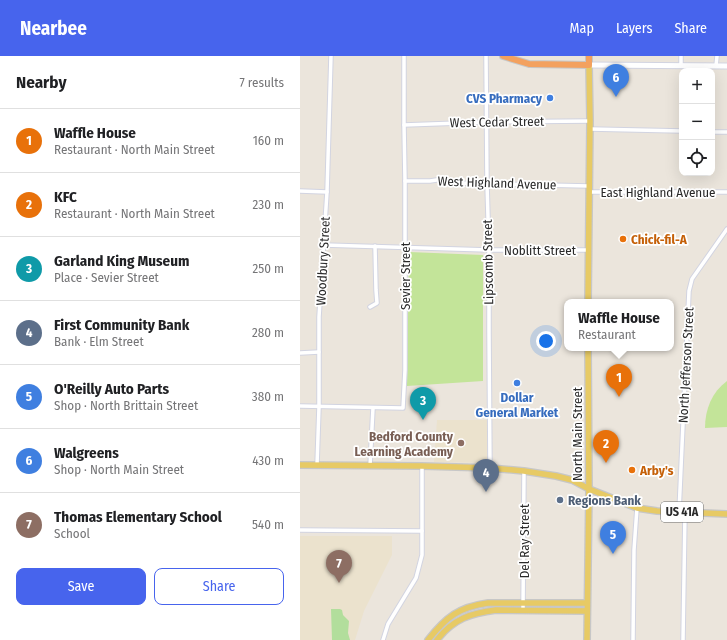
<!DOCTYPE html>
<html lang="en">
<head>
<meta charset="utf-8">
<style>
	:root { --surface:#fff; --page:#f2f2f2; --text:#202124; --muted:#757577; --line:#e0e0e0; --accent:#4764ed }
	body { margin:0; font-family:"Fira Sans Condensed",sans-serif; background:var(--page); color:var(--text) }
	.controls { position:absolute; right:12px; top:12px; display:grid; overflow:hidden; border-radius:8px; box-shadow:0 4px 16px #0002 }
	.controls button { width:36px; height:36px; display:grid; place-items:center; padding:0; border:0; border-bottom:1px solid var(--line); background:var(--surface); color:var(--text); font:20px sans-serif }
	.you { position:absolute; left:246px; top:285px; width:14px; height:14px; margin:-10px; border:3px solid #fff; border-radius:50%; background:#1a73e8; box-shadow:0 0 0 6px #1a73e833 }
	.badge { display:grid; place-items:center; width:26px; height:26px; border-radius:50%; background:var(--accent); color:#fff; font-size:13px; font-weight:700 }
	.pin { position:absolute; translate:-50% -33px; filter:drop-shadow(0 1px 2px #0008) }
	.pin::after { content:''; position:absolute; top:21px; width:14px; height:12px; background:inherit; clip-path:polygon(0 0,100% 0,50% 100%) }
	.popup { position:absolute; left:264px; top:243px; width:110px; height:52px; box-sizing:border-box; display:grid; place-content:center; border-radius:8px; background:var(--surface); filter:drop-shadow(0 1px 3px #0005); font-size:13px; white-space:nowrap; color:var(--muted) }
	.popup b { font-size:15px; color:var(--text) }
	.popup::after { content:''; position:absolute; left:50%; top:100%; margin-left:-8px; border:8px solid transparent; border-top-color:var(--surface) }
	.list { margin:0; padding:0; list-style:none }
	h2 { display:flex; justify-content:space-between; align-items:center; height:52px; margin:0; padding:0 16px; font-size:17px }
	h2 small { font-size:13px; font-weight:400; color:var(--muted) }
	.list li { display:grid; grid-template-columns:26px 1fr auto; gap:12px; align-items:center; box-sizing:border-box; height:64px; padding:0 16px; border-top:1px solid var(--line) }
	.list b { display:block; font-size:15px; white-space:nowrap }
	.list p { margin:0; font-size:13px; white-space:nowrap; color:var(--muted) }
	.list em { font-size:13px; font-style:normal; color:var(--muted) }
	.actions { display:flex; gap:8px; padding:12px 16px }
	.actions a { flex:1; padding:9px 0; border:1px solid var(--accent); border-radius:8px; text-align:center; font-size:14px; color:var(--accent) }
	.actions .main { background:var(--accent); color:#fff }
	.icon { flex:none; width:22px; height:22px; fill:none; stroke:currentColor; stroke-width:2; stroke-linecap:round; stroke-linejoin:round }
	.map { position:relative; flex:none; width:427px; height:584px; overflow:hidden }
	header { display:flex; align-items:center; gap:24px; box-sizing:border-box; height:56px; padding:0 20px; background:var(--accent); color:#fff }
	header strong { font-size:19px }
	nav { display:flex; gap:22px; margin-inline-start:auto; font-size:14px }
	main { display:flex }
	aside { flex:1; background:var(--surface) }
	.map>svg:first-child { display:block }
	.education { fill:#ebe2cd }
	.green { fill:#b2de9c }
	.pitch { fill:#c3e499 }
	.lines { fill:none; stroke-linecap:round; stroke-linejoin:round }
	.street-casing { stroke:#d2d4e1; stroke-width:5.5 }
	.secondary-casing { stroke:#d2d4e1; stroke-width:7 }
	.primary-casing { stroke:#c7c7c7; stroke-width:8 }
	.highway-casing { stroke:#c7c7c7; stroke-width:8 }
	.street { stroke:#fff; stroke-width:3.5 }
	.secondary { stroke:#fff; stroke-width:5 }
	.primary { stroke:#e7ca65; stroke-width:5.5 }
	.highway { stroke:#f3a15f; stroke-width:6 }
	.shop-dot { fill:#3f7fe0; stroke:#fff; stroke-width:1.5 }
	.food-dot { fill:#e8710a; stroke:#fff; stroke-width:1.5 }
	.education-dot { fill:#8d6e63; stroke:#fff; stroke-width:1.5 }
	.service-dot { fill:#5c6f8a; stroke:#fff; stroke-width:1.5 }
	.labels { text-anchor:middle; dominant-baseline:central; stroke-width:3.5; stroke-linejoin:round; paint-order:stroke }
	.shield { fill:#fff; stroke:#696969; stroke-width:1 }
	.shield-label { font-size:12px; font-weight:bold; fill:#292929 }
	.shop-label { font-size:13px; font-weight:bold; fill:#366cbe; stroke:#fff; text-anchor:end }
	.street-label { font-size:13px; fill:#292929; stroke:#fff }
	.food-label { font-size:13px; font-weight:bold; fill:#c56008; stroke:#fff; text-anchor:start }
	.education-label { font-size:13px; font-weight:bold; fill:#785e54; stroke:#fff; text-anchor:end }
	.service-label { font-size:13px; font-weight:bold; fill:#4e5e75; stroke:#fff; text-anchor:start }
</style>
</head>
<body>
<header>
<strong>Nearbee</strong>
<nav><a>Map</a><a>Layers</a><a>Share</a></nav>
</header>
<main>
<aside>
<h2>Nearby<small>7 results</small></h2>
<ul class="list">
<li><span class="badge" style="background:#e8710a">1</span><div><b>Waffle House</b><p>Restaurant · North Main Street</p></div><em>160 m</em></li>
<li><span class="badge" style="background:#e8710a">2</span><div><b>KFC</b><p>Restaurant · North Main Street</p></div><em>230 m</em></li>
<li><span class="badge" style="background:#0f9aa8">3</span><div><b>Garland King Museum</b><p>Place · Sevier Street</p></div><em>250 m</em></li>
<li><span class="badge" style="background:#5c6f8a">4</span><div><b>First Community Bank</b><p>Bank · Elm Street</p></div><em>280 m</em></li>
<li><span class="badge" style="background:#3f7fe0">5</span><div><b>O'Reilly Auto Parts</b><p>Shop · North Brittain Street</p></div><em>380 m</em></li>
<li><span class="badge" style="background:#3f7fe0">6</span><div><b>Walgreens</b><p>Shop · North Main Street</p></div><em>430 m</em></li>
<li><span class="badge" style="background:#8d6e63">7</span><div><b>Thomas Elementary School</b><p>School</p></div><em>540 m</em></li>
</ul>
<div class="actions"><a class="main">Save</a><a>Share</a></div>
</aside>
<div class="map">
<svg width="427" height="584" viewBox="0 0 427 584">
	<rect width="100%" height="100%" fill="#ebe5dc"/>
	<g class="education">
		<polygon points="137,364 187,364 187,407 134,406"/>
		<polygon points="0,480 92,480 92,499 64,555 55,584 0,584"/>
	</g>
	<polygon class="green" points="31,553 40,553 42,554 43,559 49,565 48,577 50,584 32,584"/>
	<g class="pitch">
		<polygon points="109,196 183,199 183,325 107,330"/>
		<path d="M427,325V371L405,372C405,353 412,336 427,325Z"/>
	</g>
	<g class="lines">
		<defs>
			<g id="street">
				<polyline points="186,0 187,128 189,194 189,276 190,412"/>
				<polyline points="381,9 381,0"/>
				<polyline points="416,10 417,0"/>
				<polyline points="104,69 187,66 290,65"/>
				<polyline points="290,73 382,75"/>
				<polyline points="412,76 427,76"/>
				<polyline points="105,125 130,125 143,123 154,127 289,130"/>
				<polyline points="0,135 27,136"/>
				<polyline points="290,136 427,136"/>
				<polyline points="24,189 189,194 288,194"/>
				<polyline points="70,251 77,247 76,234 75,190"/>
				<polyline points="0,297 19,296"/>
				<polyline points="0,350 103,352 105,314 105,125 104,69 104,0"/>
				<polyline points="17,409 19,351 19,261 27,136 31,0"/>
				<polyline points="70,410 73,352"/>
				<polyline points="379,456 389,235 392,223 427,173"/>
				<polyline points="0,474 122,475"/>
				<polyline points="223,555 224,415"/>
				<polyline points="83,584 88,568 116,522 122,499 122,410"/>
				<polyline points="333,584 334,494 337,452"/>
				<polyline points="383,584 385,456"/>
			</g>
			<polyline id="secondary" points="289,9 427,10"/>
			<g id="primary">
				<polyline points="288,246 290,65 289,9"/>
				<polyline points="0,409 122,410 190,412 224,415 256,420 272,424 289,433 337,452 357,455 427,458"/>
				<path d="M128,584C146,561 159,551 188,547H287"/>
				<path d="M137,584C153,563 171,557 196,554L287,555"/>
				<polyline points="287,584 289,433 288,292"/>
			</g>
			<polyline id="highway" points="203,0 229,8 289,9 289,0"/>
		</defs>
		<use href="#street" class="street-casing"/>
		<use href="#secondary" class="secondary-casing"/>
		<use href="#primary" class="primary-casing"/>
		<use href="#highway" class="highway-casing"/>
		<use href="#street" class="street"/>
		<use href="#secondary" class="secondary"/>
		<use href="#primary" class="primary"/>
		<use href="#highway" class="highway"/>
	</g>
	<g class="shop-dot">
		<circle cx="250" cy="42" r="4"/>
		<circle cx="217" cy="327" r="4"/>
	</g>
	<g class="food-dot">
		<circle cx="323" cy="183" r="4"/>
		<circle cx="332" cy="414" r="4"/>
	</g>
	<circle class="education-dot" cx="161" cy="387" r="4"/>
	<circle class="service-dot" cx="260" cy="444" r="4"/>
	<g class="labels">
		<rect class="shield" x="361" y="446" width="42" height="20" rx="3"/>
		<g class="shield-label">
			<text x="382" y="456">US 41A</text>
		</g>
		<g class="shop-label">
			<text x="242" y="42">CVS Pharmacy</text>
			<text x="217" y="341" text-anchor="middle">Dollar<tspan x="217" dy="15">General Market</tspan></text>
		</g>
		<g class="street-label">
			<text transform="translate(197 66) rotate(-1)">West Cedar Street</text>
			<text transform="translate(197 127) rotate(2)">West Highland Avenue</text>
			<text x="358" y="136">East Highland Avenue</text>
			<text x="240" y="194">Noblitt Street</text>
			<text transform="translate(23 205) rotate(-87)">Woodbury Street</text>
			<text transform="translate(188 206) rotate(-91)">Lipscomb Street</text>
			<text transform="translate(105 220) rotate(-90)">Sevier Street</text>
			<text transform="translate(386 309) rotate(-87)">North Jefferson Street</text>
			<text transform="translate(277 378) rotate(-90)">North Main Street</text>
			<text transform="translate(224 485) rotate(-90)">Del Ray Street</text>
		</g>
		<g class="food-label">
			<text x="331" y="183">Chick-fil-A</text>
			<text x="340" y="414">Arby's</text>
		</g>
		<g class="education-label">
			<text x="153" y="380">Bedford County<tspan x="153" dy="15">Learning Academy</tspan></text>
		</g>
		<g class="service-label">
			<text x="268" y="444">Regions Bank</text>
		</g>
	</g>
</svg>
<div class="controls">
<button>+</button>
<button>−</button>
<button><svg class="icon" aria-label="locate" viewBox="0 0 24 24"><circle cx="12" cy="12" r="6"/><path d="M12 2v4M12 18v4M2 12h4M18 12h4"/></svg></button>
</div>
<div class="you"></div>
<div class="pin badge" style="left:319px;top:341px;background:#e8710a">1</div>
<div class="popup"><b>Waffle House</b>Restaurant</div>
<div class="pin badge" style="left:306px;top:407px;background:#e8710a">2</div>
<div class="pin badge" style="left:123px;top:364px;background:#0f9aa8">3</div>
<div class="pin badge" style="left:186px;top:436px;background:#5c6f8a">4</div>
<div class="pin badge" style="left:313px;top:498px;background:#3f7fe0">5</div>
<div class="pin badge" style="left:316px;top:41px;background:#3f7fe0">6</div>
<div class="pin badge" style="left:39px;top:527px;background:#8d6e63">7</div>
</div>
</main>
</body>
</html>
